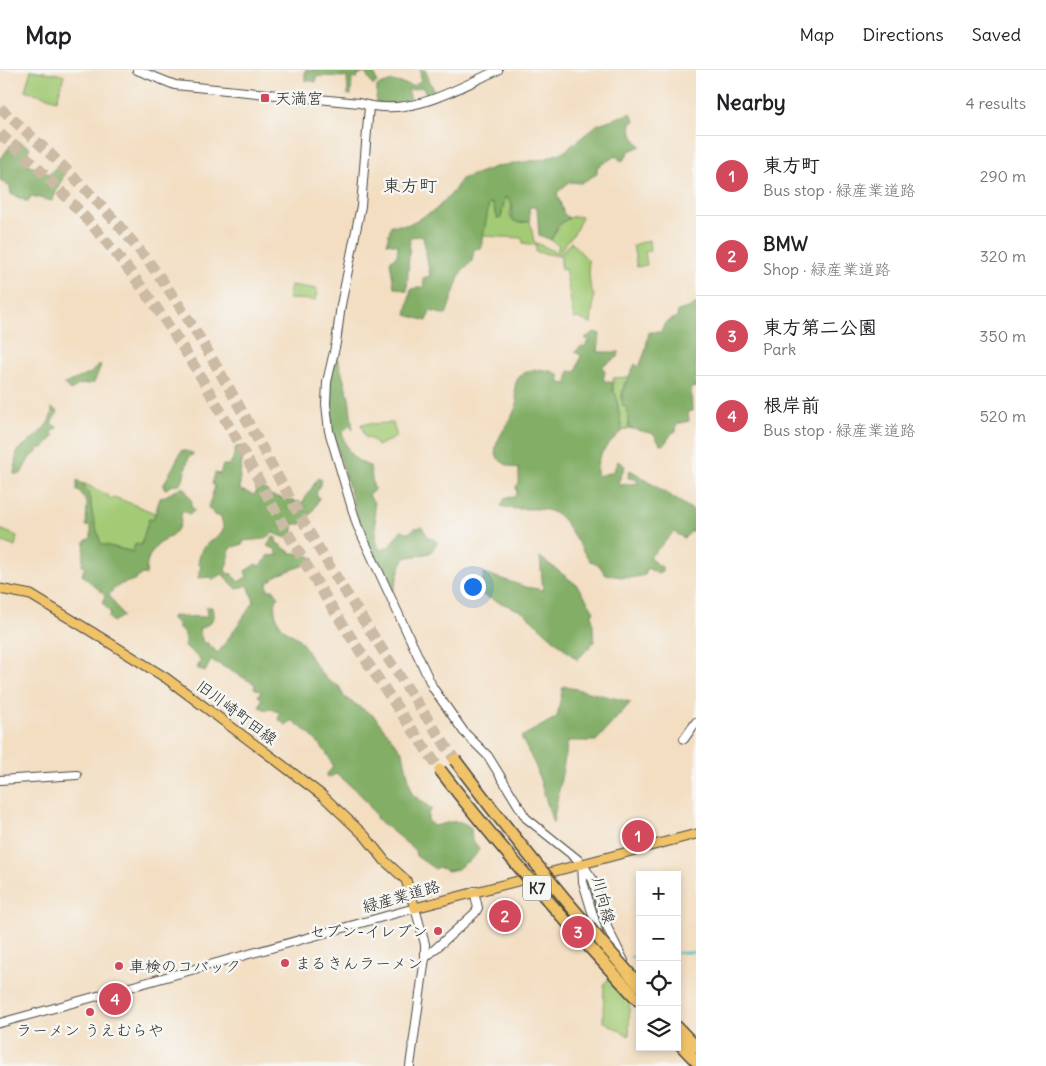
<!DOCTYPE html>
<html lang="en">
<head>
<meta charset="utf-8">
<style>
	:root { --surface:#fff; --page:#f2f2f2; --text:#202124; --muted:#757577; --line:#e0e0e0; --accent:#d1495b }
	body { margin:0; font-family:Delius,"Klee One",sans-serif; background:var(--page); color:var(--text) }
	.controls { position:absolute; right:15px; bottom:15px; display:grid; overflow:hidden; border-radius:0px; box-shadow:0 2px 8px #0003 }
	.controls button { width:45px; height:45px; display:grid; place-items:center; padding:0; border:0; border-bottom:1px solid var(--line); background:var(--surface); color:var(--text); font:25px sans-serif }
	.you { position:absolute; left:472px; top:516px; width:18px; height:18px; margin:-12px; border:4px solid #fff; border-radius:50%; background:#1a73e8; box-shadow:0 0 0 8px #1a73e833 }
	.badge { display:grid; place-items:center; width:32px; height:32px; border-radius:50%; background:var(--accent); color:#fff; font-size:16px; font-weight:700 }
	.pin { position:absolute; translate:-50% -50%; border:2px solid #fff; box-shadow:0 1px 5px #0006 }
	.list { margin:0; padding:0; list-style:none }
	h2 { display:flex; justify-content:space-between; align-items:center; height:65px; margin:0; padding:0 20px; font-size:21px }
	h2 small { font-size:16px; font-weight:400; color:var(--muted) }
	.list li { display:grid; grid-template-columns:32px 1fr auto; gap:15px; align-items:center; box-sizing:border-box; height:80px; padding:0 20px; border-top:1px solid var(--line) }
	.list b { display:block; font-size:19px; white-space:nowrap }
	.list p { margin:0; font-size:16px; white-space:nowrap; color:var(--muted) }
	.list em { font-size:16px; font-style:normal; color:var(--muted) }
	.icon { flex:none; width:28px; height:28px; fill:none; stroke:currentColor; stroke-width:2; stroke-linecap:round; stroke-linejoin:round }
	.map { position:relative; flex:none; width:696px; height:996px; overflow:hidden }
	header { display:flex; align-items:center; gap:30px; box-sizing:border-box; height:70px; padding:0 25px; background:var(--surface); border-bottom:1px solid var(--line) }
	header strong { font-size:24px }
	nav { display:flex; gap:28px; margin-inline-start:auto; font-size:18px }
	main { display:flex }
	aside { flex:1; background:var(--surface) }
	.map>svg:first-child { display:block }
	.green { fill:#a3ca75; stroke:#677a50 }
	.forest { fill:#82ae66; stroke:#566c48 }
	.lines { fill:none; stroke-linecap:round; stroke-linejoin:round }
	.stream { stroke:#57c4ce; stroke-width:2 }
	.highway-tunnel { stroke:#cbbaa4; stroke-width:11; stroke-dasharray:11 5.5; stroke-linecap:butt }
	.minor-casing { stroke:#494642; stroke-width:10 }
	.major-casing { stroke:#494642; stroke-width:11 }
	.highway-casing { stroke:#494642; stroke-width:14 }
	.minor { stroke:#fff; stroke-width:8 }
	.major { stroke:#f0c369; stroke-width:9 }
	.highway { stroke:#f0c369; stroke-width:11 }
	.highway-bridge-casing { stroke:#494642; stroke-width:14; stroke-linecap:butt }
	.highway-bridge { stroke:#f0c369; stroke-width:11 }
	.poi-dot { fill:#d1495b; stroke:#f6f6f2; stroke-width:2 }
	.labels { text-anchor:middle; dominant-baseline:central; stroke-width:5; stroke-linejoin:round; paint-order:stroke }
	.shield { fill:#f6f6f2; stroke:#686867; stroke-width:1 }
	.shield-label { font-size:15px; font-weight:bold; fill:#2b2b2b }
	.poi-label { font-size:16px; fill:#2b2b2b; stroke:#f6f6f2; text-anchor:start }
	.street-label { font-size:16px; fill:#2b2b2b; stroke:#f6f6f2 }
	.neighbourhood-label { font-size:18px; fill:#2b2b2b; stroke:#f6f6f2 }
</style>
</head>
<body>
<header>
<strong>Map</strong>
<nav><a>Map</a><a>Directions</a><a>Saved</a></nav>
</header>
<main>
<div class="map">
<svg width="696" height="996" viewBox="0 0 696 996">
	<rect width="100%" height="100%" fill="#f6f6f2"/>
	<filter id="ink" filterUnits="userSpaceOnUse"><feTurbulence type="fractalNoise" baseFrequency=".02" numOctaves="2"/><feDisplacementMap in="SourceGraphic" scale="10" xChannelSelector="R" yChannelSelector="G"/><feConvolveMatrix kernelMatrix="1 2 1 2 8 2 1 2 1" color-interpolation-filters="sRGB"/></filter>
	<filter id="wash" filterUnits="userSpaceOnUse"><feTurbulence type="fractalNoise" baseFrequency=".0096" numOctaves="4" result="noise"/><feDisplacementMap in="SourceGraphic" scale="20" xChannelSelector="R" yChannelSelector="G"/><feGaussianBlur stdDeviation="1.12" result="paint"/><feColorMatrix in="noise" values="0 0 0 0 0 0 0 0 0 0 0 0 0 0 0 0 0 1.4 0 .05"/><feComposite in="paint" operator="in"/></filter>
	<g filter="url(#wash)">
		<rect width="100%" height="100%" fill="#f3dec2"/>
		<g class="green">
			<polygon points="31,0 64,5 57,30 25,20"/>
			<path d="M505,127L512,134L510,147L520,153L530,151L534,172L556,182L559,176L551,170C557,158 566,143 582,147L575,162L559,182V186L536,182V175L523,173L522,168L483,166L489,134L492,133L498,149L501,148Z"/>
			<polygon points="649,170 650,181 645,182 647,195 637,197 633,175"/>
			<polygon points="571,172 588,190 590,215 594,226 591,254 578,248 574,249 565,199 561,200 561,183"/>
			<polygon points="291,215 317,219 316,230 288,229"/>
			<polygon points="629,307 624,314 621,329 627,338 629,358 622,361 616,324 613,322 613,308"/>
			<polygon points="393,353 397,367 377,376 373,370 365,367 361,354"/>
			<polygon points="83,413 108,425 110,429 117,428 155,443 153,450 149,449 141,475 134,482 101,474 92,445 91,428"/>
			<polygon points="0,459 17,466 15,477 0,471"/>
			<polygon points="610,907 630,929 629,966 603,951 604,914"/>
		</g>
		<g class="forest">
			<polygon points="305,0 377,0 374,3 377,12 373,16 365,3 358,5 357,8 352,8 351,25 348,25 347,7 316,6 316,12 305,10"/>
			<polygon points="420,0 425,0 435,23 428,26 422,17 411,20 408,18 411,31 408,33 376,33 377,16 392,11 414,16 421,10"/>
			<polygon points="631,43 635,51 630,54 633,67 641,76 629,81 625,89 621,91 616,86 597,97 597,104 581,113 569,112 557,123 564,144 569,148 558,155 551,170 539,165 537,137 529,137 530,151 520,153 512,150 512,134 508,128 505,127 501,148 498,149 492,133 489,134 481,178 474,179 472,191 460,204 446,245 430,241 427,251 406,245 411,219 424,217 423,208 430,206 423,166 410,167 407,221 394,217 390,191 397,186 398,175 387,173 391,155 407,155 434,141 454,121 461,109 498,96 544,89 565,81 598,54"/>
			<polygon points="15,70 30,77 27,84 32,88 27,94 50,104 57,96 65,103 52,131 31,126 28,132 11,124 10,117 0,110 0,89"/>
			<path d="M696,233V317L691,318L692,341H688L689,351L677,354L676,361L672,363L664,375L660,374L654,364L629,358L627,338L623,336C619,321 629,307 635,294L639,297L645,282L649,262H661L665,253L677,247L678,241L691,237Z"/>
			<path d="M595,262L600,264L598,282H619L618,287L602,296L605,302L603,310L613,313V322L616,324L622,361C610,372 592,388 598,406L613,402L618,391L625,396L618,413L620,415L639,413L635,409L628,408L629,401H632L696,442V461H692L684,468L674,462L650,487L657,495L662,497V502L658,504L647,498L645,505L631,508L606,505L598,494L590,491L563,449C543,431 521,444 501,436L505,428L515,427L517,423L516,416L519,414V399C472,387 509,361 516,336C518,330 514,323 515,317C517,297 545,296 559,305L560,313L567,314L569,301L576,302L581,285L575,282L582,276L585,277L588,271L585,268Z"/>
			<path d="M337,286L349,328L353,360L349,356L342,363C347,381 352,390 370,396L374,420L369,425L374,433L377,474L380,480L389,477L401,460L409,463L415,458L422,457L428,467L438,472L430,483L405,488L401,494L393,523L360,455L332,360L330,312Z"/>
			<polygon points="98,295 101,295 94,313 78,315 71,321 64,314 91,303"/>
			<path d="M52,338L58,342L51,353L58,358L52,362L54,367L43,378H39L38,382L30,387L21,404H14L17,381C30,370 53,357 52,338Z"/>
			<path d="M245,376L240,404V420L255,425L257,417L267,420L269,425L302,433L318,408L322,410L316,424L319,428L313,441L302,454H293V463L287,468L273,463L265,469L243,471V474L230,478L228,495L225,496L226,503L232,504L238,512L247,507L245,501L256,494L259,496L268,488L267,486L278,485L275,479L267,476L273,467L276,468V472L291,483H303L314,488L312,492L278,505L267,513L268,520H274L279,527C271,535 276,551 284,559C289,564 298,566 302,573C313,589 320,610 339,616L344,627L374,646L403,683L412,724L432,739L428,744V750L433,756C448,754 458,746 471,758L472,770L479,778C475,791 466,790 458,799L448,801L438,797L435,799L416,786L415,780L376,748V745L361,725L336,703L330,708L326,705L333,697C328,678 307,662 292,650L286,655L278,649L280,643L269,638L267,640L259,637L262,629L258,626L261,621L254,618L255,614L211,590L205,602L197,598L201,590L185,576L184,562L177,558L179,555L171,548L173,546L207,547L206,537H212C215,551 212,553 199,559L203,573H208L209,577H212L218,583L254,532L248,515L237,519L222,504L213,510L210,507L198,508L201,495L198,494C199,487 201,481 205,476C217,463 229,468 220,445L216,446L208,438L215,416L212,414L215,403L220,404L223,395H229L230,392H232L236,377Z"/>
			<polygon points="182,380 193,383 192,386 189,386 182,413 170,416 167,419 164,418 164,414"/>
			<path d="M77,410C90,418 90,429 92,442C94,452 98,463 101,474L133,482L135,474L141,475L149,449L153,450L160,428C169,425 174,420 184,417L192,432L191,436L195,440L190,445L184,441L181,442C184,469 160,464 149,487C146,493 147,498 146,505L142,504C131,516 121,508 109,525L123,546L113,552L108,547L111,544L103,533L105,525L82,505L85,496H82L85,471L91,468V457L86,456L87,433L80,421H77Z"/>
			<polygon points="540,487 577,515 594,541 592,544 594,572 577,590 523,542 480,524 484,503 526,517 543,520"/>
			<polygon points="563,616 631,632 596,671 568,671 553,753 536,697 521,667 557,647"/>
		</g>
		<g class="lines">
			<g class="stream">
				<polyline points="677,883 696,882"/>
				<polyline points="631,887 640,886"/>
			</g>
		</g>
	</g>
	<g filter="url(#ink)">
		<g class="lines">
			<g class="highway-tunnel">
				<path d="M0,38C59,90 116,146 162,210C219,292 262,381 312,467C357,543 406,616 455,690"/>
				<path d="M0,64C67,121 126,190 174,264C218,331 254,404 294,474C339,552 389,626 440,700"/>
			</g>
			<defs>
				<g id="minor">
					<path d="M137,0L175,15L359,33C410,48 452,21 498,0"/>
					<polyline points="369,36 361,136 341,235 336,273 327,312 326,334 329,361 357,455 433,618 464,662 488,686 526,748 581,792 593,810 608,859 624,891"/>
					<polyline points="684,669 696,652"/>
					<polyline points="0,710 77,705"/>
					<polyline points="582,794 583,812 599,865"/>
					<polyline points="425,888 475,843 478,838 474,821"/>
					<polyline points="0,953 415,838 425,874 425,888 410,996"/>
				</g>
				<polyline id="major" points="0,519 31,525 92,562 166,608 277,691 323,726 365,766 385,791 406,810 415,838 696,764"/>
				<g id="highway">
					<polyline points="677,957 696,977"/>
					<polyline points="677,971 696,991"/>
				</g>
			</defs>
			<use href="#minor" class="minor-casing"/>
			<use href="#major" class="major-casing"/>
			<use href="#highway" class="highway-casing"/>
			<use href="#minor" class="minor"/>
			<use href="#major" class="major"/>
			<use href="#highway" class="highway"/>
			<defs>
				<g id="highway-bridge">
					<path d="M455,690C513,768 575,843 640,916"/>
					<path d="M440,700C502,781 570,857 640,932"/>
				</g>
			</defs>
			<use href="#highway-bridge" class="highway-bridge-casing"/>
			<use href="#highway-bridge" class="highway-bridge"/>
		</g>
	</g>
	<g class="poi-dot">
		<rect x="260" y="23" width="10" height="10" rx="2.5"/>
		<circle cx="438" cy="861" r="5"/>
		<circle cx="285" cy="893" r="5"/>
		<circle cx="119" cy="896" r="5"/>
		<circle cx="90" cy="942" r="5"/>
	</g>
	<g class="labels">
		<rect class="shield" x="523" y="805.5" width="28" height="25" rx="4"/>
		<g class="shield-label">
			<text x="537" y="818">K7</text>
		</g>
		<g class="poi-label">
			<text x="275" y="28">天満宮</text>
			<text x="428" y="861" text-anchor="end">セブン-イレブン</text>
			<text x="295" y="893">まるきんラーメン</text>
			<text x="129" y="896">車検のコバック</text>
			<text x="90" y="960" text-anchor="middle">ラーメン うえむらや</text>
		</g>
		<g class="street-label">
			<text transform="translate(237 642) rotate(37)">旧川崎町田線</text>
			<text transform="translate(401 826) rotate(-16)">緑産業道路</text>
			<text transform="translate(604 830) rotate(75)">川向線</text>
		</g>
		<g class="neighbourhood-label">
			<text x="410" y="115">東方町</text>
		</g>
	</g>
</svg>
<div class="controls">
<button>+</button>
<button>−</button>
<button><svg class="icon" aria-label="locate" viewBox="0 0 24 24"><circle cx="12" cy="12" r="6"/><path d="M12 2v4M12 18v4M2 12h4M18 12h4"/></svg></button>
<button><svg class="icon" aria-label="layers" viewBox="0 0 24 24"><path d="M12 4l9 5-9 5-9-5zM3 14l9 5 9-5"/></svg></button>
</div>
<div class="you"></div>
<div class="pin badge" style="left:638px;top:766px">1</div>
<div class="pin badge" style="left:505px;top:846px">2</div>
<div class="pin badge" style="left:578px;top:862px">3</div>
<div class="pin badge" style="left:115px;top:929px">4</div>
</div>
<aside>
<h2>Nearby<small>4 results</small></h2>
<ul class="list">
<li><span class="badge">1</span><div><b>東方町</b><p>Bus stop · 緑産業道路</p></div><em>290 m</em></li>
<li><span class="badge">2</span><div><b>BMW</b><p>Shop · 緑産業道路</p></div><em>320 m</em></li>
<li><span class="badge">3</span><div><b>東方第二公園</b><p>Park</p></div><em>350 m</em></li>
<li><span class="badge">4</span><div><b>根岸前</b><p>Bus stop · 緑産業道路</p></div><em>520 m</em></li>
</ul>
</aside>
</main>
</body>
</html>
